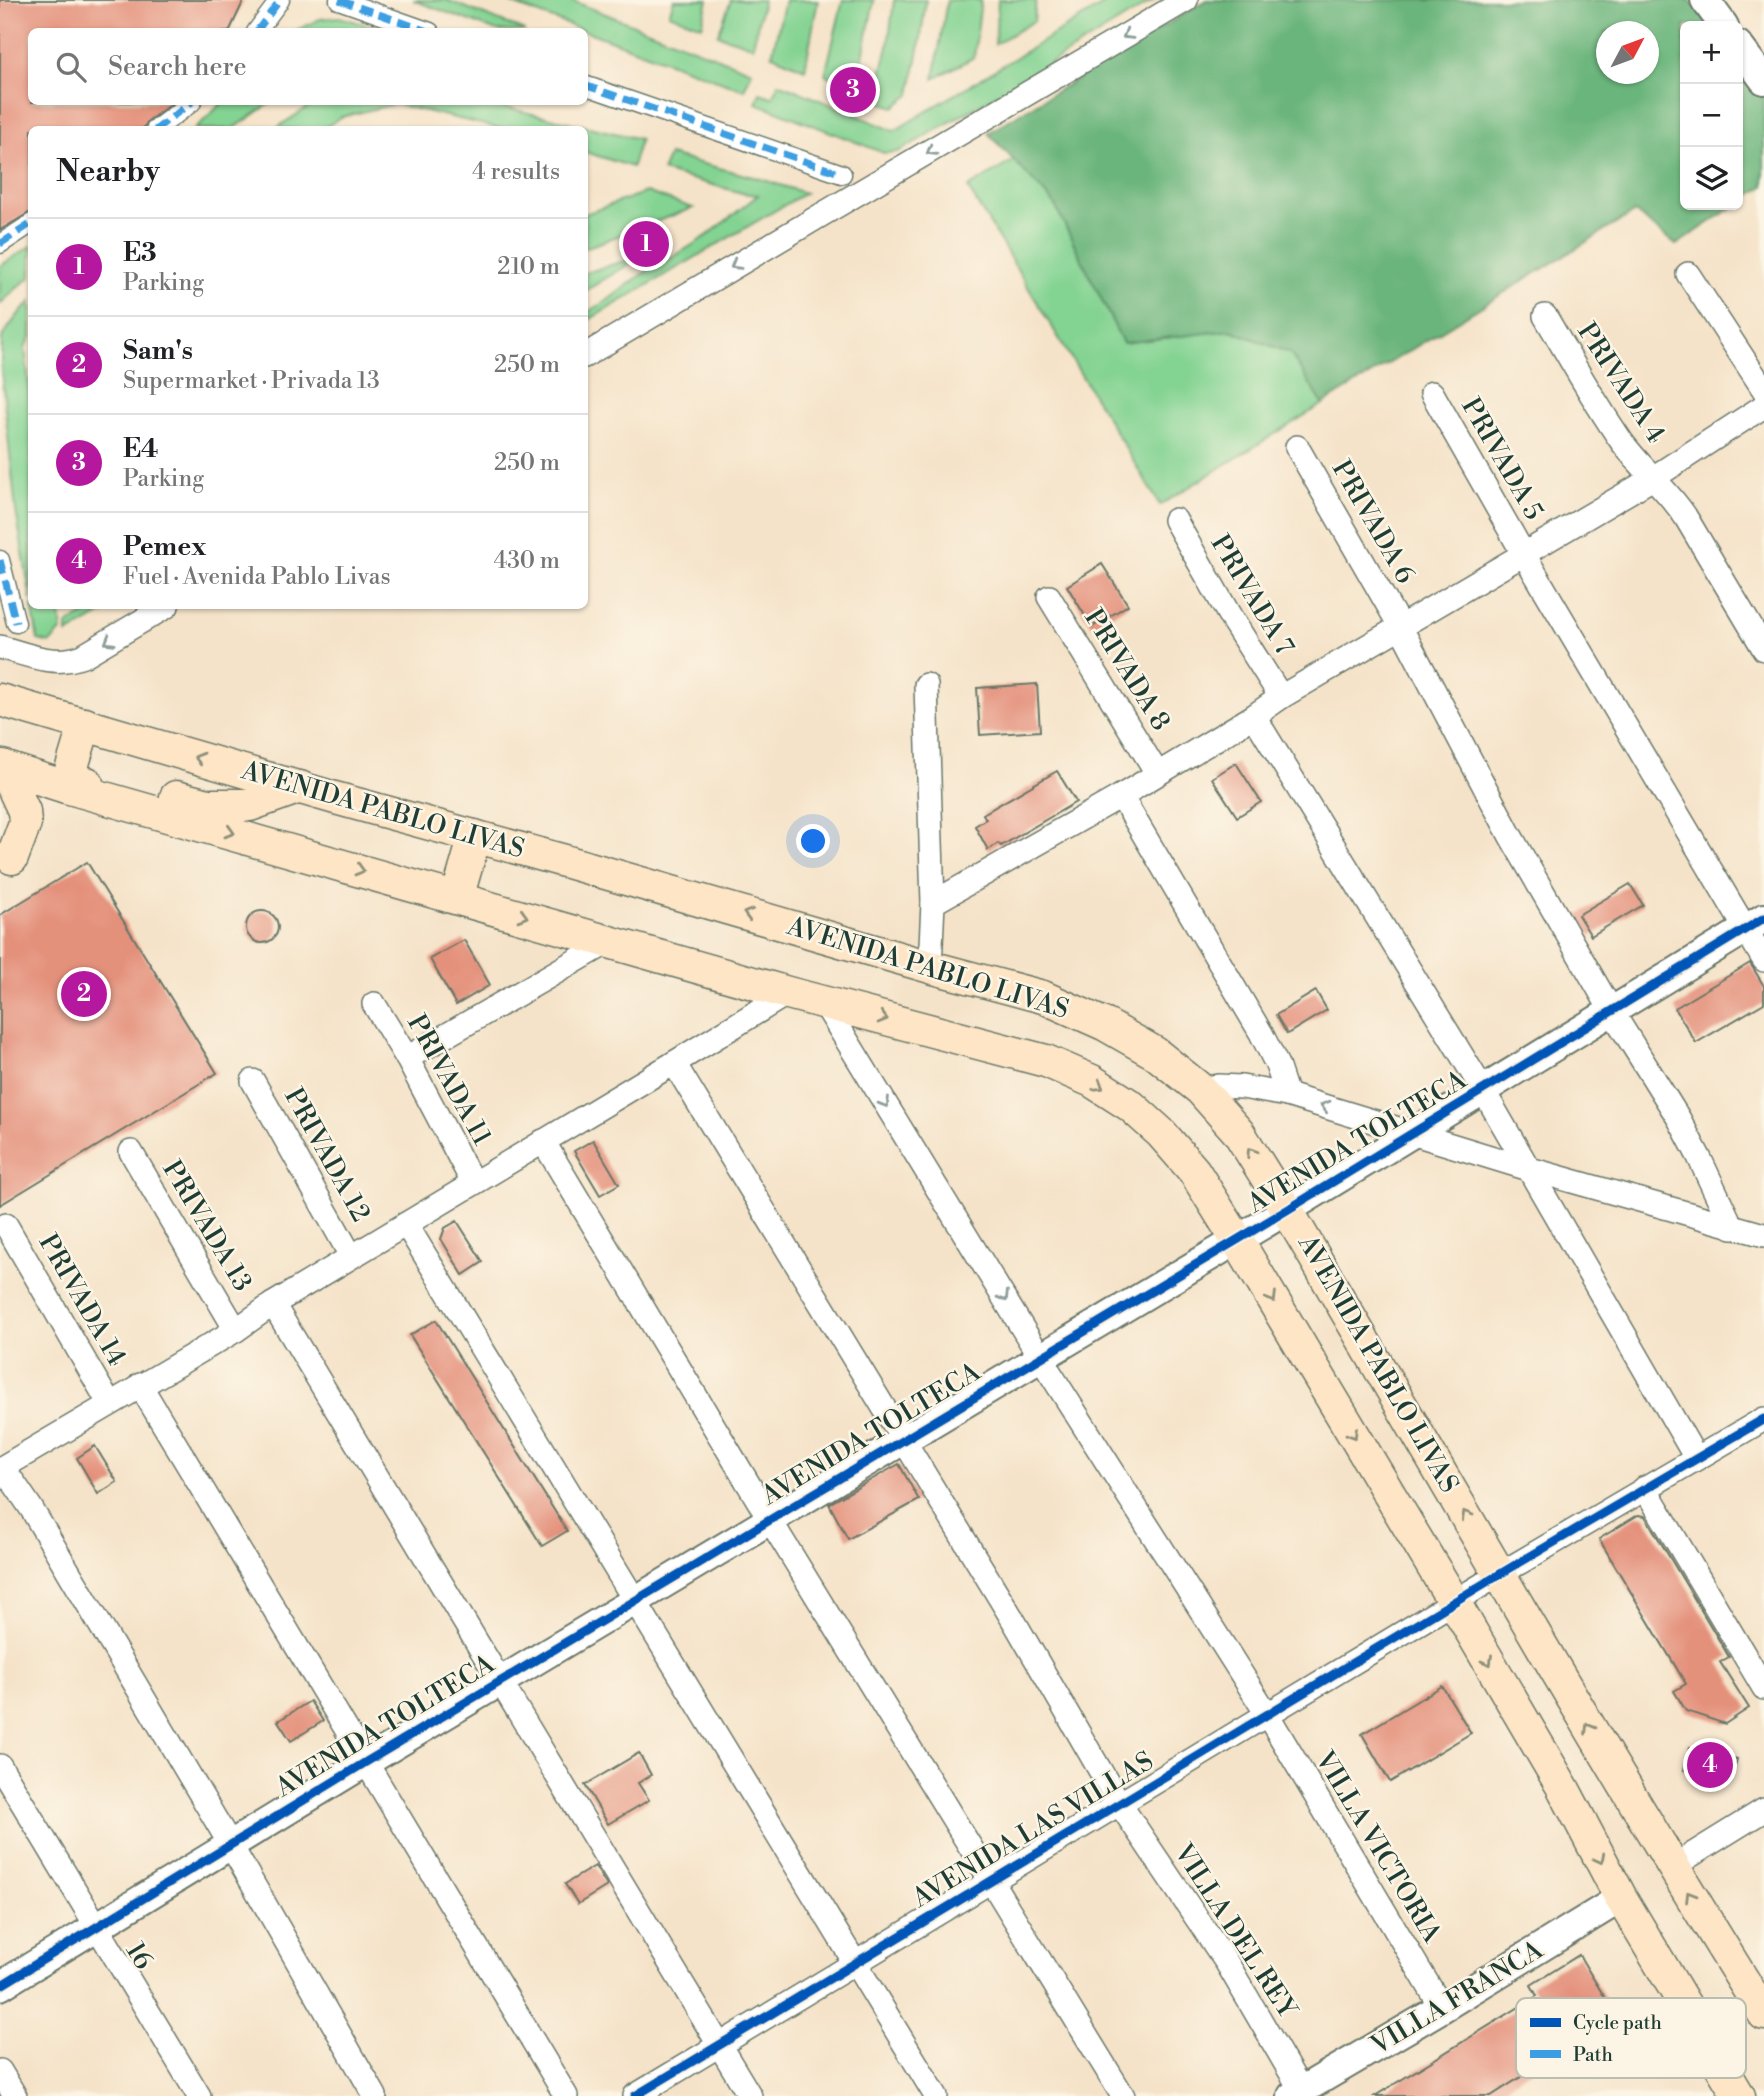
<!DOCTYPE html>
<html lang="en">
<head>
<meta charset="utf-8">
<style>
	:root { --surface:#fff; --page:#f6f6f6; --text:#202124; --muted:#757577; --line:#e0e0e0; --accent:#b5179e }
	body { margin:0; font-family:"Libre Bodoni",serif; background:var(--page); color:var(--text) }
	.controls { position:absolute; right:21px; top:21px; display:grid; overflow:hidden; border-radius:10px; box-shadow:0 2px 5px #0004 }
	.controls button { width:63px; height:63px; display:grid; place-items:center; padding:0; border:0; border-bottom:2px solid var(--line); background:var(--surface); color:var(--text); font:35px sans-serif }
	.compass { position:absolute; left:1596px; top:21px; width:63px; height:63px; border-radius:50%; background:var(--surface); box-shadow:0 2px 5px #0004; rotate:49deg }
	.you { position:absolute; left:814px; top:842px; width:24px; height:24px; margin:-18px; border:5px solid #fff; border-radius:50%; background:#1a73e8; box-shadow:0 0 0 10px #1a73e833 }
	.badge { display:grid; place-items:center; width:46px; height:46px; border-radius:50%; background:var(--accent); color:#fff; font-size:23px; font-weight:700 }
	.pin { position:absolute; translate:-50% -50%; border:4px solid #fff; box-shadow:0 2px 7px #0006 }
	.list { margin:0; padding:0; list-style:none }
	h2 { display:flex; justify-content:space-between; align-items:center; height:91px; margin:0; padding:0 28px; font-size:30px }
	h2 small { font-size:23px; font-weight:400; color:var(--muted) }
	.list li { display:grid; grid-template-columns:46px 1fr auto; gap:21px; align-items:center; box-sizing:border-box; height:98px; padding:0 28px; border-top:2px solid var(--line) }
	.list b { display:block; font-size:26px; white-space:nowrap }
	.list p { margin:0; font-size:23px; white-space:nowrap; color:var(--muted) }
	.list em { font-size:23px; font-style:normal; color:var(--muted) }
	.icon { flex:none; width:38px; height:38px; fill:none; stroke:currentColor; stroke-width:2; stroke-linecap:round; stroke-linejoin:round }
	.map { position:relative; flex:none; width:1764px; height:2096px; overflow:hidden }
	.search { position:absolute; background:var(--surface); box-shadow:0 2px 5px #0004; left:28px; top:28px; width:560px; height:77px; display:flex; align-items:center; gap:18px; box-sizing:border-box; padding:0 24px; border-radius:10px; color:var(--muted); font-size:26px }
	.panel { position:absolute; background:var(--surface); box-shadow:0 2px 5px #0004; left:28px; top:126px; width:560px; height:483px; border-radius:10px }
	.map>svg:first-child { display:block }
	.green { fill:#83d392; stroke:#518863; stroke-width:2 }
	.forest { fill:#6ab57c; stroke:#447958; stroke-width:2; fill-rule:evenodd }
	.building { fill:#e4917b }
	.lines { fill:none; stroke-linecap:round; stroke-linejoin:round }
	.pedestrian-casing { stroke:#6a7768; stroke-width:21 }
	.minor-casing { stroke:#6a7768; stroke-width:26 }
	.tertiary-casing { stroke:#6a7768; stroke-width:32 }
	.secondary-casing { stroke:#6a7768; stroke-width:35 }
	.pedestrian { stroke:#fff; stroke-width:18 }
	.minor { stroke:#fff; stroke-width:23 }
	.tertiary { stroke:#fff; stroke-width:28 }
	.secondary { stroke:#fde5c5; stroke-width:32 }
	.quiet { stroke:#3c9ee2; stroke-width:7; stroke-dasharray:14 7; stroke-linecap:butt }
	.cycleway-casing { stroke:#fcf5e5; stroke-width:13 }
	.cycleway { stroke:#0057b8; stroke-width:9 }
	.oneway { stroke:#8f9e9a }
	.oneway2 { stroke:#8e917c }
	.labels { text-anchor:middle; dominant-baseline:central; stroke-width:5; stroke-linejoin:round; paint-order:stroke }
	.street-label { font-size:26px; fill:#1f3d34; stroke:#fcf5e5 }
	.key { fill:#fcf5e5; stroke:#babeb0; stroke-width:2 }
	.key-label { font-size:19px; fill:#1f3d34 }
</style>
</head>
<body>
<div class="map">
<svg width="1764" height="2096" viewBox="0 0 1764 2096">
	<rect width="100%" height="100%" fill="#fcf5e5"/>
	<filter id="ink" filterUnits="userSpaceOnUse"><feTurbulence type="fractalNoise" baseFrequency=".0143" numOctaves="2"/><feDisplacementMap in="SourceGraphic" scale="14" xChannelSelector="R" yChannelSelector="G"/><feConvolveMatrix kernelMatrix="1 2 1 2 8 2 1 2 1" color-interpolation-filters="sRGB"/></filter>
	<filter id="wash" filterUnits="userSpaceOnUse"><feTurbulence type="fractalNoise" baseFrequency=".00686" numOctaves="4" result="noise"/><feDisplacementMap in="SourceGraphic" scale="28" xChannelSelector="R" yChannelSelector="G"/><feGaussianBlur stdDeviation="1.57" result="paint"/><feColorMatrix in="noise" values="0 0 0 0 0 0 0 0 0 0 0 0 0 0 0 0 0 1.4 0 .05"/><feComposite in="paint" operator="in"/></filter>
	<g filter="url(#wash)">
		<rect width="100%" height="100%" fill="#f5e3c9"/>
		<g class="green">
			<polygon points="413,0 447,0 525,31 497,31"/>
			<polygon points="502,0 570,0 752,71 744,90"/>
			<polygon points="674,0 708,0 702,26 669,14"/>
			<polygon points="731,0 763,0 753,46 718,35"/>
			<polygon points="785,0 818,0 805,69 772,55"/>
			<polygon points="843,0 874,0 858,83 854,87 825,75"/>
			<polygon points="894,0 926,0 920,44 910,95 894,107 874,100 888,47"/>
			<polygon points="947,0 981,0 974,57 934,79"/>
			<polygon points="998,0 1036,0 1034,21 995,44"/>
			<polygon points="1111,0 1154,0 1043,68 898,152 884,153 756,103 760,93 772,97 779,83 894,131"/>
			<polygon points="339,17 389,31 295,31 320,19"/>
			<polygon points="223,102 272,102 233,129 195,129"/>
			<polygon points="316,102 482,102 640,139 632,167 585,152 584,130 502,129 395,104 341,117 323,129 275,129"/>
			<polygon points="669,155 761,179 805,193 585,322 585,314 608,300 642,274 678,254 708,235 758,195 742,193 662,171"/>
			<polygon points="1014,160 1054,203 1123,343 1231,330 1290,353 1323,404 1160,505 968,188"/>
			<polygon points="646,192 693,208 585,248 585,214"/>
			<polygon points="31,246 31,277 19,286 0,304 0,266"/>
			<polygon points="644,255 585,291 585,273"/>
			<polygon points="31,302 31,337 25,347 32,417 31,600 16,511 1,369 2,337 17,316"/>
			<polygon points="32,606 59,606 62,630 50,643 38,640"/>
			<polygon points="99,606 115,606 67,634 67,625"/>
		</g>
		<g class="forest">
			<path d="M1207,0H1690L1710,26H1685V205H1736L1676,245L1635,212L1323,404L1290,353L1231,330L1123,343L1054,203L988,133ZM1606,32H1648V74H1606Z"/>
			<polygon points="1738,62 1764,96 1764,186 1738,203"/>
		</g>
		<g id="blocks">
			<g class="building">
				<polygon points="0,0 244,0 229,32 32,32 32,102 174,102 148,121 142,130 32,130 32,211 0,230"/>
				<polygon points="1102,564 1128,605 1092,627 1067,586"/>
				<polygon points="1037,684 1040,731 980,735 977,688"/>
				<polygon points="1236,763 1261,802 1237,817 1212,778"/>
				<polygon points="1057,771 1076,802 1001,846 998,843 988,850 975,826 986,819 983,814"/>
				<polygon points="87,862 217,1073 0,1205 0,915"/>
				<polygon points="1630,884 1643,905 1591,936 1578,915"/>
				<circle cx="262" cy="927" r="16"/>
				<polygon points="464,940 490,985 456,1005 430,959"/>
				<polygon points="1750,963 1764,986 1764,1003 1696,1043 1675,1008"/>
				<polygon points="1316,991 1327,1010 1287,1034 1276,1015"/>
				<polygon points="593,1140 619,1184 600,1195 574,1151"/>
				<polygon points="457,1221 483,1262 463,1275 441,1239 445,1228"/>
				<polygon points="436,1320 567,1531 542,1546 410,1335"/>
				<polygon points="95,1446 117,1482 98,1494 77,1458"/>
				<polygon points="899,1464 919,1500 848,1539 829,1504"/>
				<polygon points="1638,1515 1645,1516 1729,1657 1720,1662 1749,1708 1725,1724 1686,1711 1674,1691 1686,1684 1599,1539"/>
				<polygon points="1442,1686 1471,1733 1390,1782 1362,1734"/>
				<polygon points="310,1701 323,1721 291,1741 278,1721"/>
				<polygon points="1690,1747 1737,1759 1730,1782 1684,1770"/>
				<polygon points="639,1753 651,1775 638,1783 649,1800 608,1824 585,1785"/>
				<polygon points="595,1866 607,1886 578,1904 565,1884"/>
				<polygon points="1579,1955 1616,2016 1491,2096 1375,2096 1537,1996 1531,1985"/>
			</g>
		</g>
	</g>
	<g filter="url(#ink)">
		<use href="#blocks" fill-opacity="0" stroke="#6a7768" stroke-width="2"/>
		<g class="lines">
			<defs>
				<g id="pedestrian">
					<polyline points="339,0 430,32"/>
					<polyline points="256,32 280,0"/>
					<polyline points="584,85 842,174"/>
					<polyline points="155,130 192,102"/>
					<polyline points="0,244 32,223"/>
					<polyline points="0,560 16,623"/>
				</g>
				<g id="minor">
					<polyline points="1688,274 1764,390"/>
					<path d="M1545,316C1570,358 1594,402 1622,442C1641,468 1667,489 1685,516L1764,649"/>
					<path d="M584,356C784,236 985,119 1186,0"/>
					<polyline points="1432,393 1523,553 1764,960"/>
					<polyline points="1297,447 1400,626 1510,835 1611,1010 1679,1119 1699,1157 1732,1227"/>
					<polyline points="1175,520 1231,618 1281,697"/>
					<polyline points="1049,597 1157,773"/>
					<path d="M0,647C28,655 55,667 83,656L167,606"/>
					<polyline points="926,685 933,903"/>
					<polyline points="1254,716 1483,1090 1696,1458"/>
					<polyline points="1121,796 1261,1033 1277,1065 1287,1095"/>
					<polyline points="930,967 933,903 1121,796 1254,716 1281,697 1653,478 1764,406"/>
					<polyline points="824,1003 1040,1357 1267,1714 1442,2008"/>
					<polyline points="374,1004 407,1058 473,1183"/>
					<polyline points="407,1058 610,941"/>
					<polyline points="674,1063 1015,1623 1119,1803 1227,1963 1301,2090"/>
					<polyline points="253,1081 351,1256"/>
					<polyline points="1200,1089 1218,1086 1242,1087 1287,1095 1526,1168 1764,1235"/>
					<polyline points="543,1141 770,1520 1123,2096"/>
					<polyline points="131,1152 236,1330"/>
					<polyline points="406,1224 936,2096"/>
					<polyline points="6,1225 109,1403"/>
					<polyline points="273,1304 750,2096"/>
					<polyline points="140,1385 566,2096"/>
					<polyline points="0,1469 236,1330 273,1304 674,1063 788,993"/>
					<polyline points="0,1469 14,1483 31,1508 230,1844 375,2096"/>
					<polyline points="1645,1488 1764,1688"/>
					<polyline points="0,1766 199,2096"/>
					<polyline points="1672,1867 1764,1810"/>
					<polyline points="0,2071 15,2096"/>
					<polyline points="635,2096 1500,1574 1764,1419"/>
				</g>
				<g id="tertiary">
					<polyline points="1705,0 1724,26"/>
					<polyline points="1738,45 1764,80"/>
					<polyline points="0,1986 366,1762 1287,1210 1764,918"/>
					<polyline points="1292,2096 1442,2008 1621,1898"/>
				</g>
				<g id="secondary">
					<path d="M0,700L335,798L561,860L930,967L1043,997L1106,1025L1155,1053L1200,1089L1239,1133L1287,1210C1445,1479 1599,1750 1764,2014"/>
					<polyline points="85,724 66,787 87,783"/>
					<polyline points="0,766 66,787 788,993 1046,1061 1092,1081 1131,1106 1161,1133 1194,1171 1237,1240 1454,1602 1563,1788 1621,1898 1739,2096"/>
					<polyline points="3,766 24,811 25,823 12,858"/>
					<polyline points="176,797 208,805 250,805 300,787"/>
					<polyline points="457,898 475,836"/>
				</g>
			</defs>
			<use href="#pedestrian" class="pedestrian-casing"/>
			<use href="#minor" class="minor-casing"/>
			<use href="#tertiary" class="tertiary-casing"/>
			<use href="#secondary" class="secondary-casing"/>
			<use href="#pedestrian" class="pedestrian"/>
			<use href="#minor" class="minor"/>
			<use href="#tertiary" class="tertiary"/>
			<use href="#secondary" class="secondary"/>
			<g class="quiet">
				<polyline points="339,0 430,32"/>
				<polyline points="256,32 280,0"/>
				<polyline points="584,85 842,174"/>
				<polyline points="155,130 192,102"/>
				<polyline points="0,244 32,223"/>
				<polyline points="0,560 16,623"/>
			</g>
			<defs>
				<g id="cycleway">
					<polyline points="0,1986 366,1762 1287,1210 1764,918"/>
					<polyline points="635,2096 1500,1574 1764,1419"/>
				</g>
			</defs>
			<use href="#cycleway" class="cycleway-casing"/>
			<use href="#cycleway" class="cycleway"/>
		</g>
		<defs><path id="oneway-chevron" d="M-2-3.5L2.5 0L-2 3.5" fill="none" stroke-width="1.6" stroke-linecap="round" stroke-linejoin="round" transform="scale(1.75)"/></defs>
		<g class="oneway">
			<use href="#oneway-chevron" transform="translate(1127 35) rotate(149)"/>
			<use href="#oneway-chevron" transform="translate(931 151) rotate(149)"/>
			<use href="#oneway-chevron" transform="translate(735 265) rotate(149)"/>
			<use href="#oneway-chevron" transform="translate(109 641) rotate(149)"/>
			<use href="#oneway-chevron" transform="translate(885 1103) rotate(59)"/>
			<use href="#oneway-chevron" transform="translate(1325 1106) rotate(-164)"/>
			<use href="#oneway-chevron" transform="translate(1004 1297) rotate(59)"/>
		</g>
		<g class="oneway2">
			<use href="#oneway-chevron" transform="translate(199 758) rotate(-164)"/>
			<use href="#oneway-chevron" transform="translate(230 832) rotate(16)"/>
			<use href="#oneway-chevron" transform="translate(360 870) rotate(16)"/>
			<use href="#oneway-chevron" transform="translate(748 914) rotate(-164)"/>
			<use href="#oneway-chevron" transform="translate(523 916) rotate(16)"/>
			<use href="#oneway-chevron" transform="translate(883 1018) rotate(15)"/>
			<use href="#oneway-chevron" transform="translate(1099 1086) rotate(32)"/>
			<use href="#oneway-chevron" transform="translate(1251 1152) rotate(-122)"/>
			<use href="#oneway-chevron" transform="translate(1272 1298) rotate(59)"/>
			<use href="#oneway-chevron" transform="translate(1353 1434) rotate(59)"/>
			<use href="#oneway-chevron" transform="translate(1466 1515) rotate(-120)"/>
			<use href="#oneway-chevron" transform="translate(1488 1661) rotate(60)"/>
			<use href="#oneway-chevron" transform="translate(1589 1728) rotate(-121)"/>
			<use href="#oneway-chevron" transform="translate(1600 1859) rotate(62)"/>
			<use href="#oneway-chevron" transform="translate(1690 1896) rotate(-121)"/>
		</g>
	</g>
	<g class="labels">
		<g class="street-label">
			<text transform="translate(1621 383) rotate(57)">PRIVADA 4</text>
			<text transform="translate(1502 459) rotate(60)">PRIVADA 5</text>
			<text transform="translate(1373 522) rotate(60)">PRIVADA 6</text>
			<text transform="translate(1252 595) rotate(59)">PRIVADA 7</text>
			<text transform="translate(1127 670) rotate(58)">PRIVADA 8</text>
			<text transform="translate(383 810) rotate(16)">AVENIDA PABLO LIVAS</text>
			<text transform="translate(928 968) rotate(17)">AVENIDA PABLO LIVAS</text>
			<text transform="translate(449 1080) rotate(61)">PRIVADA 11</text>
			<text transform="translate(1357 1142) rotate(-31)">AVENIDA TOLTECA</text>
			<text transform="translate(327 1155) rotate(61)">PRIVADA 12</text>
			<text transform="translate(207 1226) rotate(59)">PRIVADA 13</text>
			<text transform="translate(82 1300) rotate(60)">PRIVADA 14</text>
			<text transform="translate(1378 1364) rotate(60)">AVENIDA PABLO LIVAS</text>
			<text transform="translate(871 1434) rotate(-31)">AVENIDA TOLTECA</text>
			<text transform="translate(385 1726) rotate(-31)">AVENIDA TOLTECA</text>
			<text transform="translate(1033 1830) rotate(-31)">AVENIDA LAS VILLAS</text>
			<text transform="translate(1378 1847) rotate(59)">VILLA VICTORIA</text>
			<text transform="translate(1235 1931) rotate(57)">VILLA DEL REY</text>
			<text transform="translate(139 1956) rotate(59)">16</text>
			<text transform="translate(1457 1998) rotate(-31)">VILLA FRANCA</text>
		</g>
	</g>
	<rect x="1516" y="1998" width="230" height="80" rx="10" class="key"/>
	<rect x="1530" y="2018" width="31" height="9" fill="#0057b8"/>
	<rect x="1530" y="2050" width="31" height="8" fill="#3c9ee2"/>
	<g class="key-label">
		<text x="1573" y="2029">Cycle path</text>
		<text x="1573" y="2061">Path</text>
	</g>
</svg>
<div class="controls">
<button>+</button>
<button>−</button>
<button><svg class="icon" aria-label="layers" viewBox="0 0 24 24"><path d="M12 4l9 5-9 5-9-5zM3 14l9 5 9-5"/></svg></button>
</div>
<svg class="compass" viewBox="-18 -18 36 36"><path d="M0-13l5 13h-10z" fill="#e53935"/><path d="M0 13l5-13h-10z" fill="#757577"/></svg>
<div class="you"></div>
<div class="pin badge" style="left:646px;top:244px">1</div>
<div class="pin badge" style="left:84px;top:994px">2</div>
<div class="pin badge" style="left:853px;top:90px">3</div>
<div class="pin badge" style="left:1710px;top:1765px">4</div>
<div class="search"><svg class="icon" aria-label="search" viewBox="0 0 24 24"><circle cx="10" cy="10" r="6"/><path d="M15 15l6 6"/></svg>Search here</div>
<section class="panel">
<h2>Nearby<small>4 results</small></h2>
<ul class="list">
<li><span class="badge">1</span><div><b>E3</b><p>Parking</p></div><em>210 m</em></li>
<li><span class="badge">2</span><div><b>Sam's</b><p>Supermarket · Privada 13</p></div><em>250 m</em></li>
<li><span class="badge">3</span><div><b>E4</b><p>Parking</p></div><em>250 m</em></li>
<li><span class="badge">4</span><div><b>Pemex</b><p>Fuel · Avenida Pablo Livas</p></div><em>430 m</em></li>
</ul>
</section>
</div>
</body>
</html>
